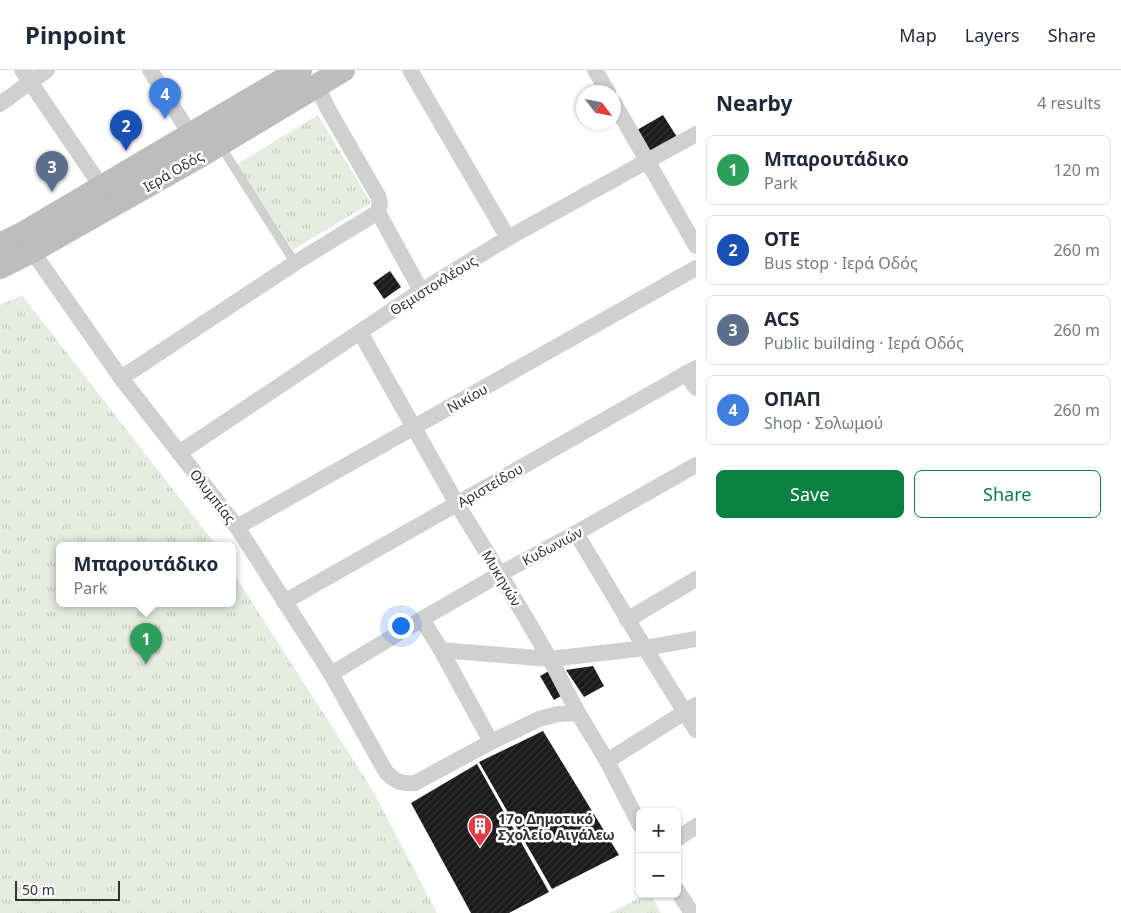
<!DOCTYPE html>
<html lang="en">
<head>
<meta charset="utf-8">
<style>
	:root { --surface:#fff; --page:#f6f6f7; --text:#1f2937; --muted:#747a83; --line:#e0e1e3; --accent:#0b8043 }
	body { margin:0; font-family:"Noto Sans",sans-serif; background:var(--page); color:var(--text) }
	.controls { position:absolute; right:15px; bottom:15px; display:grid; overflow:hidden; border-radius:8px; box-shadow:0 1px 4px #0004 }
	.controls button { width:45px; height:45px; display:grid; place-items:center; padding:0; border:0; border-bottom:1px solid var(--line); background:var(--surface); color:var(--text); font:25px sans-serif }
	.compass { position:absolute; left:576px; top:15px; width:45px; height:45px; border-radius:50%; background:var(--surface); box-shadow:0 1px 4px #0004; rotate:122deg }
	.scale { position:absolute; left:15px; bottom:12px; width:105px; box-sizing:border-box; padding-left:5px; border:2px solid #333; border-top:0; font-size:14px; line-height:18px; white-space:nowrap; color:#333; -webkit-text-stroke:4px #fff; paint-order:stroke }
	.you { position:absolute; left:400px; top:555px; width:18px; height:18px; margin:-12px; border:4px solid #fff; border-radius:50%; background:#1a73e8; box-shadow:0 0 0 8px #1a73e833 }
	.badge { display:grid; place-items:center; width:32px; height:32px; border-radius:50%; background:var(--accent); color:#fff; font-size:16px; font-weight:700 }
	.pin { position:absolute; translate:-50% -41px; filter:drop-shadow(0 1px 2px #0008) }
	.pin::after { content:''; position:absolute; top:26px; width:18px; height:15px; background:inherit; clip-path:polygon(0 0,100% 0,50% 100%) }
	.popup { position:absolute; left:56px; top:472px; width:180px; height:65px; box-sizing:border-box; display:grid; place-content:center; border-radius:8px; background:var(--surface); filter:drop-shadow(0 1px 4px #0005); font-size:16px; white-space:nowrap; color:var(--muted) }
	.popup b { font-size:19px; color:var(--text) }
	.popup::after { content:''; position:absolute; left:50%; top:100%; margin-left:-10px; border:10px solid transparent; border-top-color:var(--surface) }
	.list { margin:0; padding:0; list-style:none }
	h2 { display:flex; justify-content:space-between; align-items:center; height:65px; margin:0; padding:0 20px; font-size:21px }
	h2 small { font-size:16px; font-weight:400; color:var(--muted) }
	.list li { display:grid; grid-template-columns:32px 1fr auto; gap:15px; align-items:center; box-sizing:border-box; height:70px; margin:0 10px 10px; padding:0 10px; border:1px solid var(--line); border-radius:8px }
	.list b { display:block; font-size:19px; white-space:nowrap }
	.list p { margin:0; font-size:16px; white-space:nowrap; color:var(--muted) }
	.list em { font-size:16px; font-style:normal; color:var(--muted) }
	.actions { display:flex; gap:10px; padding:15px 20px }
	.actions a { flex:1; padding:11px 0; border:1px solid var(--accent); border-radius:8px; text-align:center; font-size:18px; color:var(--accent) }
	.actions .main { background:var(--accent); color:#fff }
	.map { position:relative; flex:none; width:696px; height:843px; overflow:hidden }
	header { display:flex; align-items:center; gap:30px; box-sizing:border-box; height:70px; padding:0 25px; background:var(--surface); border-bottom:1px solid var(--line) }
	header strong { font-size:24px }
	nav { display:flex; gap:28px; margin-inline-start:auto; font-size:18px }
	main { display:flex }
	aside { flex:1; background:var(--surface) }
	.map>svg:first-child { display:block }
	.park { fill:url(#park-tufts) }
	.building { fill:url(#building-hatch) }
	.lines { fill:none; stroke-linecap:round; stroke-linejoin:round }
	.lane { stroke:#d0d0d0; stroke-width:9 }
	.street { stroke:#d0d0d0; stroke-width:16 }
	.secondary { stroke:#bdbdbd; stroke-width:24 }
	.labels { text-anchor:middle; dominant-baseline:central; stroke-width:5; stroke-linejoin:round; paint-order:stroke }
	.street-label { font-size:14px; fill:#333; stroke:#fff }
	.poi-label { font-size:14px; font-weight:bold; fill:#333; stroke:#fff; text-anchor:start }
</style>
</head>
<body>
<header>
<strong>Pinpoint</strong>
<nav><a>Map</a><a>Layers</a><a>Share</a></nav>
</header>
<main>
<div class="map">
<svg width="696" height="843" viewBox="0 0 696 843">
	<defs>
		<pattern id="park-tufts" width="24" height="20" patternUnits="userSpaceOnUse" patternTransform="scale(1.25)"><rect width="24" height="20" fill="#e6ecdf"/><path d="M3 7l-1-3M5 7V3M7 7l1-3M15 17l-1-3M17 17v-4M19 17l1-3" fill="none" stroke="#c6cbc0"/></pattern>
		<pattern id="building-hatch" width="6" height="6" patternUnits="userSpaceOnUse" patternTransform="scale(1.25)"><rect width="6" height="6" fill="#1a1a1a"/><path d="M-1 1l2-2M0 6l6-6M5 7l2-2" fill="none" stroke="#333"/></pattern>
	</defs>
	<rect width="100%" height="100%" fill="#fff"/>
	<g class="park">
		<polygon points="318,45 371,133 293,180 237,94"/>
		<polygon points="22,225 216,475 60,475 60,533 232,533 232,501 372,719 437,843 0,843 0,235"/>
		<polygon points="647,824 650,824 661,843 609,843"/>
	</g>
	<g class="building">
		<polygon points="663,45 677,67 650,83 637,60"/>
		<polygon points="390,201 401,217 384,229 373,213"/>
		<polygon points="593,596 604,616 584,627 566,600"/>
		<polygon points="549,601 563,625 554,630 540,606"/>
		<polygon points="543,661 619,785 552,819 479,692"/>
		<polygon points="477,694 549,822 509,843 471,843 411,733"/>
	</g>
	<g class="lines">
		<polyline class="lane" points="220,75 295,193"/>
		<g class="street">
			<polyline points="22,0 101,116"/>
			<polyline points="150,0 190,64"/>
			<polyline points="410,0 508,168"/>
			<polyline points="595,0 608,22"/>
			<polyline points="317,16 328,39 378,126 380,133 378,142 421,221"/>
			<polyline points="614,33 696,176"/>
			<polyline points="0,34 47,0"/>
			<path d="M32,181L121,308L237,457L331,604L386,702C396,712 401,714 415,713L491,672L539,649L558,644L578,643"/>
			<polyline points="360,262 457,434 500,504 550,589 578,643 607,691 640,755"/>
			<polyline points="686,303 696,318"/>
			<polyline points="121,308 295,193 378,142"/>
			<polyline points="179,383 421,221 508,168 696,64"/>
			<polyline points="237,457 696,198"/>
			<polyline points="576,463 645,578 696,660"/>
			<polyline points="284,532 696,298"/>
			<polyline points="422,549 441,580 491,672"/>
			<polyline points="627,550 696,509"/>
			<polyline points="441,580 550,589 645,578 696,569"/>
			<polyline points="331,604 422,549 500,504 576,463 696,395"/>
			<polyline points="607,691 696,635"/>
			<polyline points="677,769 696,756"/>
			<polyline points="677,820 692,843"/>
		</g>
		<g class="secondary">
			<polyline points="0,175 22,164 300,0"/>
			<polyline points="0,197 32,181 203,84 343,0"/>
		</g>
	</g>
	<defs>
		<symbol id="building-pin" viewBox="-11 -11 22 30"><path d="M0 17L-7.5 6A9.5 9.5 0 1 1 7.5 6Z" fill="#e63946" stroke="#fff"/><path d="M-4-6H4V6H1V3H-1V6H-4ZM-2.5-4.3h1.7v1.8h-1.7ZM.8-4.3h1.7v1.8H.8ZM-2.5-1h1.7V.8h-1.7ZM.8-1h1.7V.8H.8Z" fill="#fff"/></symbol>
	</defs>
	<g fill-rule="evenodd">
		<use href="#building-pin" x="466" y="742" width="28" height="38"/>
	</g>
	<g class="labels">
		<g class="street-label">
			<text transform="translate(173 101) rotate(-30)">Ιερά Οδός</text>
			<text transform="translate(433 215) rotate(-32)">Θεμιστοκλέους</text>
			<text transform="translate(467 328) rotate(-29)">Νικίου</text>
			<text transform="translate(490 415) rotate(-30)">Αριστείδου</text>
			<text transform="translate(213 426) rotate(52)">Ολυμπίας</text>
			<text transform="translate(552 476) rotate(-28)">Κυδωνιών</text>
			<text transform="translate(502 508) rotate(59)">Μυκηνών</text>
		</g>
		<g class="poi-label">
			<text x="498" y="748">17o Δημοτικό<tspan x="498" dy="16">Σχολείο Αιγάλεω</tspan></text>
		</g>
	</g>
</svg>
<div class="controls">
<button>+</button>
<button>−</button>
</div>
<svg class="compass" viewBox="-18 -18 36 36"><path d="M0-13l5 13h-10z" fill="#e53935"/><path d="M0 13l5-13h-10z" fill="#747a83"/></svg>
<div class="scale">50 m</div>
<div class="you"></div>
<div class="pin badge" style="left:146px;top:594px;background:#2e9e5b">1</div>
<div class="popup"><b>Μπαρουτάδικο</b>Park</div>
<div class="pin badge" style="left:126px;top:81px;background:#1a4fb4">2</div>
<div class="pin badge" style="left:52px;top:122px;background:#5c6f8a">3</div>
<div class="pin badge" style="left:165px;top:49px;background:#3f7fe0">4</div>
</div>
<aside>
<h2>Nearby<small>4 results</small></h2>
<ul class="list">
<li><span class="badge" style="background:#2e9e5b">1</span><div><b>Μπαρουτάδικο</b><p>Park</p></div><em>120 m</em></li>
<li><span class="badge" style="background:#1a4fb4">2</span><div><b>ΟΤΕ</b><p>Bus stop · Ιερά Οδός</p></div><em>260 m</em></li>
<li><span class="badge" style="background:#5c6f8a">3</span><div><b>ACS</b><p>Public building · Ιερά Οδός</p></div><em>260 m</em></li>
<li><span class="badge" style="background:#3f7fe0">4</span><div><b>ΟΠΑΠ</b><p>Shop · Σολωμού</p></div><em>260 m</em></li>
</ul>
<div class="actions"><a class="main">Save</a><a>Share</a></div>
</aside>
</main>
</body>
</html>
